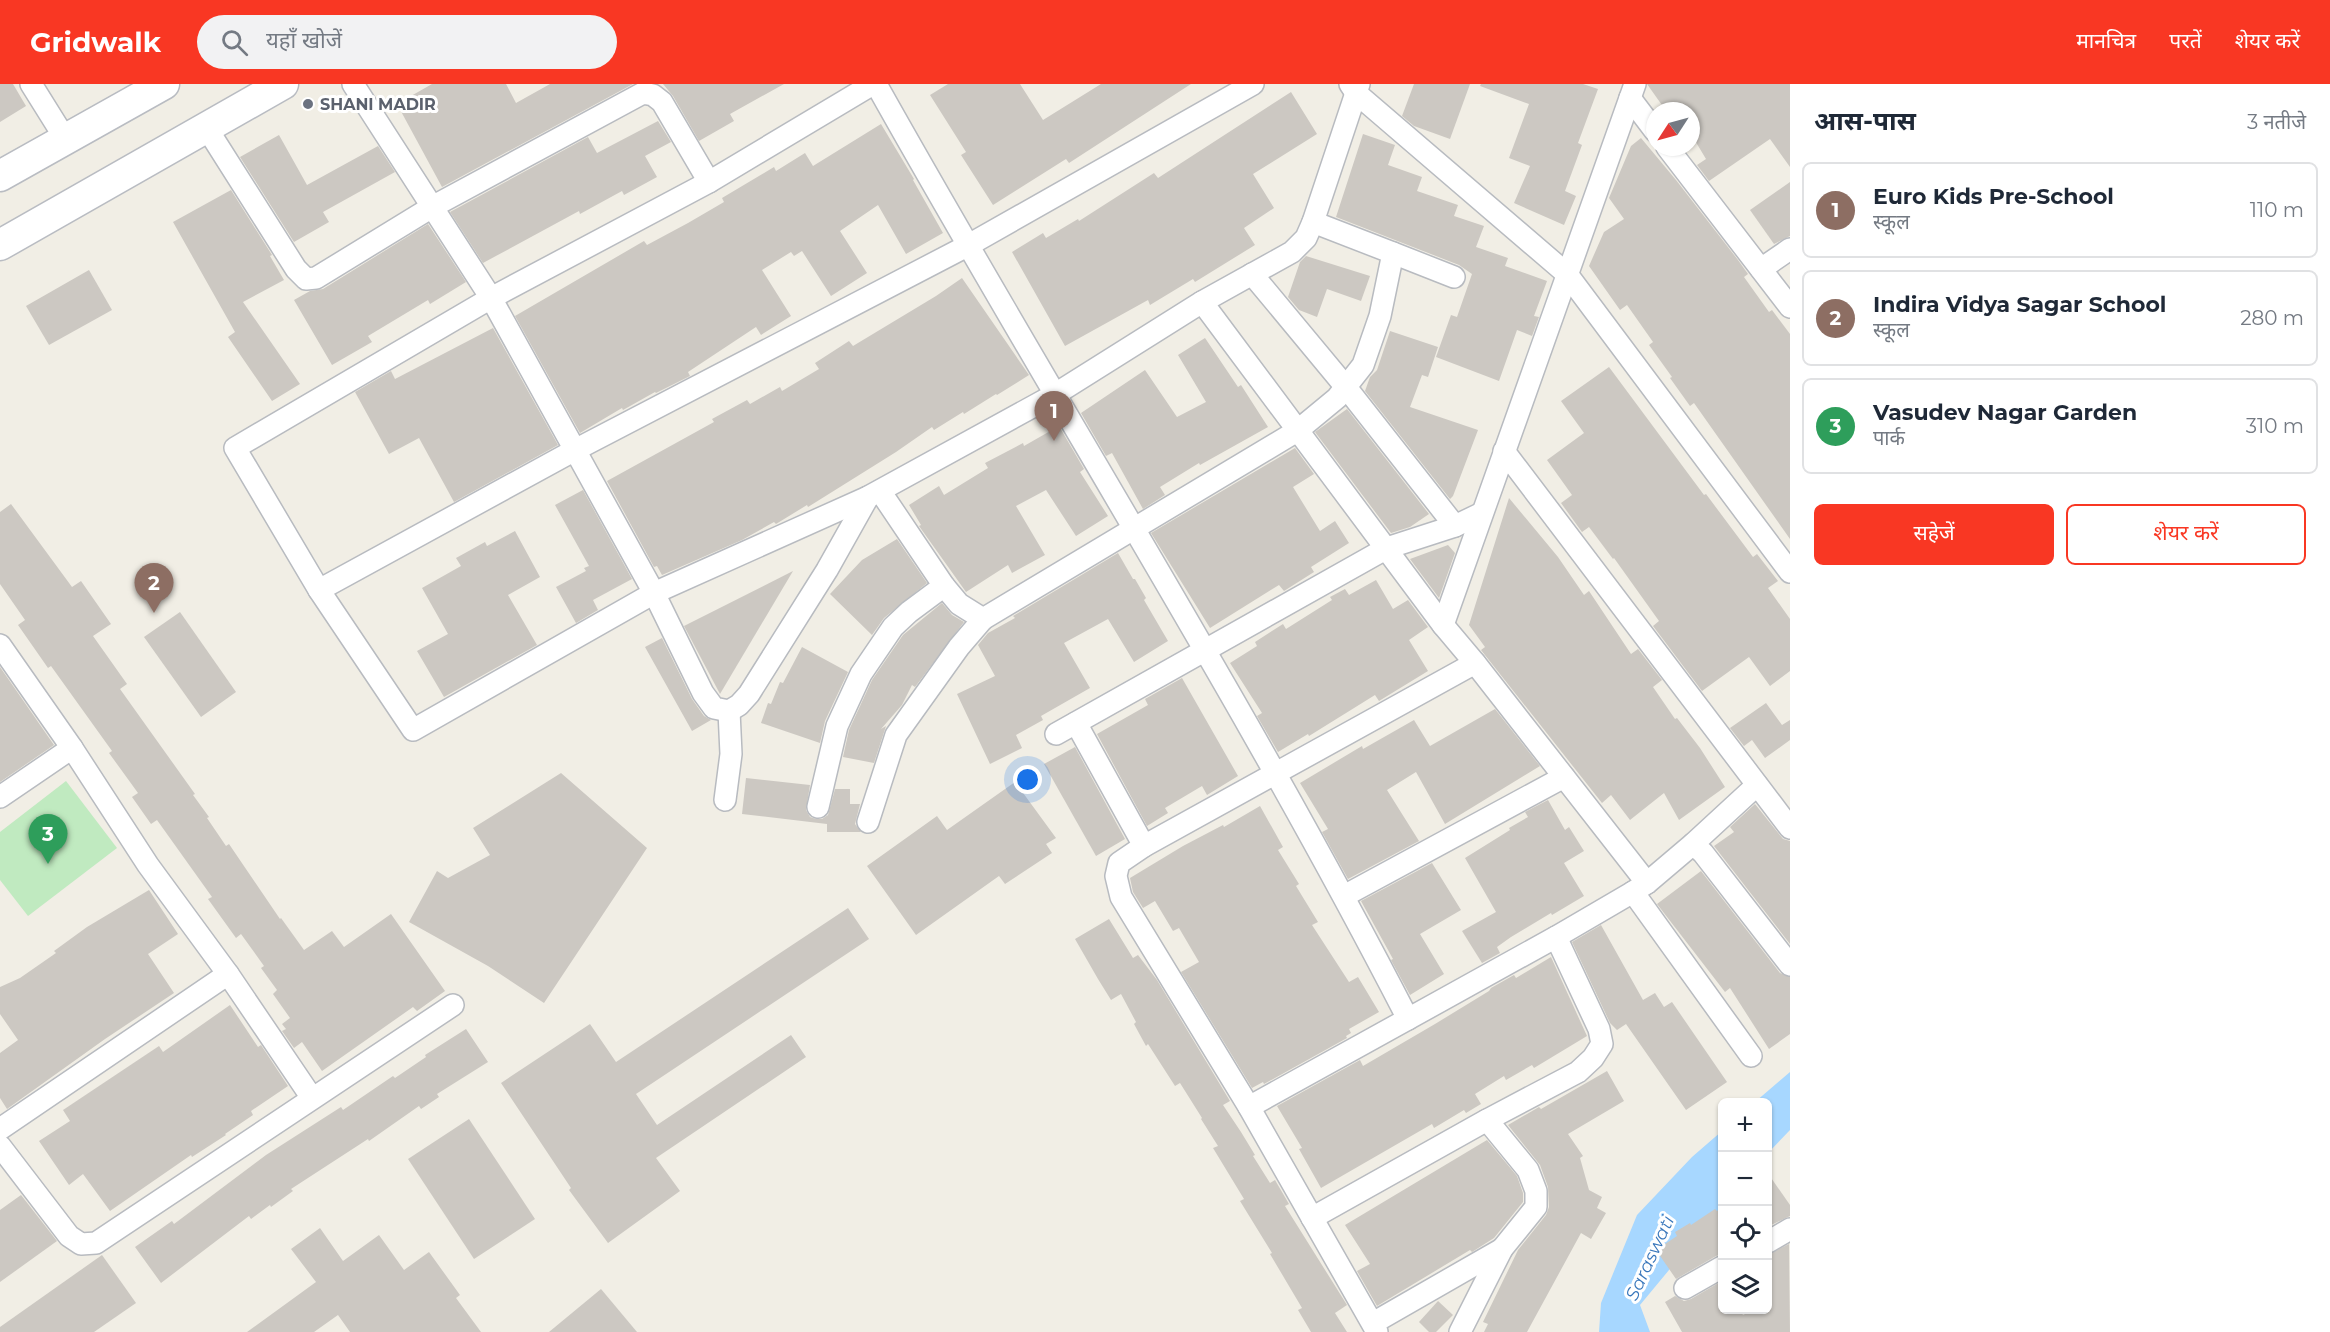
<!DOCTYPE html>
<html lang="hi">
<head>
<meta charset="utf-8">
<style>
	:root { --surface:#fff; --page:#f2f2f3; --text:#1f2937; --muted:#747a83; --line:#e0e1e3; --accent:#f93723 }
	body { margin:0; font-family:Montserrat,"Noto Sans Devanagari",sans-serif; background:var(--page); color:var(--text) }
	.controls { position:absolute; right:18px; bottom:18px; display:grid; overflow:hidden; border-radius:9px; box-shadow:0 2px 4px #0004 }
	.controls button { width:54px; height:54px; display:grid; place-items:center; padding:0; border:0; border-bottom:2px solid var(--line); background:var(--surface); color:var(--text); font:30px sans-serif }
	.compass { position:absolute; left:1646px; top:18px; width:54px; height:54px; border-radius:50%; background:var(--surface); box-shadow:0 2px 4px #0004; rotate:234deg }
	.you { position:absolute; left:1028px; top:696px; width:21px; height:21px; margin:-15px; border:4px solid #fff; border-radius:50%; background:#1a73e8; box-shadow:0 0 0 9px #1a73e833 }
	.badge { display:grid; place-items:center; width:39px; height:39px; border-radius:50%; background:var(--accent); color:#fff; font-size:20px; font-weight:700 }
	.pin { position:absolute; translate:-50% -50px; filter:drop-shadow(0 2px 3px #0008) }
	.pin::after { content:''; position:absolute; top:32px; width:21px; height:18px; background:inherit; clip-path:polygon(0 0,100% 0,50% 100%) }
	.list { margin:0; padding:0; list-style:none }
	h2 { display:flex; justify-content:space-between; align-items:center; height:78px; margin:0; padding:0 24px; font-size:26px }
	h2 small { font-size:20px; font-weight:400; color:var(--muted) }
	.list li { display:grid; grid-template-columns:39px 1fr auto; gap:18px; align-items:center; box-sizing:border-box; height:96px; margin:0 12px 12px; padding:0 12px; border:2px solid var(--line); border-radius:9px }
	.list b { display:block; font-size:22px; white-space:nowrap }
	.list p { margin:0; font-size:20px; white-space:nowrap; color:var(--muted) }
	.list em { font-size:20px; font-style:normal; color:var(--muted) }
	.actions { display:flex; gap:12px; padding:18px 24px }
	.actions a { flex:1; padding:14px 0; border:2px solid var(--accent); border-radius:9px; text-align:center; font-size:21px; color:var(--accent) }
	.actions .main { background:var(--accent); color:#fff }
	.icon { flex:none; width:33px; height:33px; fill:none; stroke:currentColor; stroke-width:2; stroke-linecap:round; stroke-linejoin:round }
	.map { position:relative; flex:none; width:1790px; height:1248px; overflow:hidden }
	header { display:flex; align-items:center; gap:36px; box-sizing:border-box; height:84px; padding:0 30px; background:var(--accent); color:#fff }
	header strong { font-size:28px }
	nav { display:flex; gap:33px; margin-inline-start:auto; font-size:21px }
	.search { width:420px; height:54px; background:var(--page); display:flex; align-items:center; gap:15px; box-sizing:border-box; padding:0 21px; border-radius:33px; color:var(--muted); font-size:22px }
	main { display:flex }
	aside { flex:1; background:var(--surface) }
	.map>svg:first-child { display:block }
	.green { fill:#c0eac0 }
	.water { fill:#a7d7ff }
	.building { fill:#ccc8c2 }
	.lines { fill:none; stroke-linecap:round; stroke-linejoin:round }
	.street-casing { stroke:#b8bbc0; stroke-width:24 }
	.secondary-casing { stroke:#b9bcc2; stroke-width:33 }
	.street { stroke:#fff; stroke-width:21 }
	.secondary { stroke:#fff; stroke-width:30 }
	.worship-dot { fill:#6b7280; stroke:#fff; stroke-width:2 }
	.labels { text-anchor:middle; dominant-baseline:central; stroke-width:6; stroke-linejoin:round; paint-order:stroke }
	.worship-label { font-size:16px; font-weight:bold; fill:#5b616d; stroke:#fff; text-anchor:start }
	.water-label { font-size:18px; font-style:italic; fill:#3977bb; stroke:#fff }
</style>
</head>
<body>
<header>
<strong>Gridwalk</strong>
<div class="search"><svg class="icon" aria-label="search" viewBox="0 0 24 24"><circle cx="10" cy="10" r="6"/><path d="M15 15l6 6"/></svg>यहाँ खोजें</div>
<nav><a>मानचित्र</a><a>परतें</a><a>शेयर करें</a></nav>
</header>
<main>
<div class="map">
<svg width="1790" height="1248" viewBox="0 0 1790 1248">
	<rect width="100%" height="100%" fill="#f1eee5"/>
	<polygon class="green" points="66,697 117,764 28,832 0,796 0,748"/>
	<g class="water">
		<polygon points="1790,988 1790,1046 1768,1069 1768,1018 1755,1018"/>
		<polygon points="1722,1047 1722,1122 1640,1221 1650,1248 1599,1248 1601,1219 1637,1131 1692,1073"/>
	</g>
	<g class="building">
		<polygon points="0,0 13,0 26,22 0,38"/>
		<polygon points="432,0 506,0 516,19 550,0 633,0 442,103 397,20"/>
		<polygon points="663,0 784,0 730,30 734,37 699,57 673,12"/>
		<polygon points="948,0 1020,0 1043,36 1101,0 1191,0 1069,79 1066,75 993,121 961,71 966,68 930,11"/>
		<polygon points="1414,0 1470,0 1450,55 1414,42 1402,32"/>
		<polygon points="1481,0 1583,0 1598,5 1578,59 1582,61 1565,107 1576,112 1564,141 1514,119 1530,82 1509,74 1529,20 1480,2"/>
		<polygon points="1647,0 1790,0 1790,83 1770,55 1709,97 1697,81 1706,75 1691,50 1691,27 1675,27 1671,20 1664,24"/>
		<polygon points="1291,8 1317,50 1253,90 1274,124 1244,144 1255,161 1195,198 1193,195 1150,221 1148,216 1065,262 1012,168 1043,149 1046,154 1078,135 1079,137 1154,89 1158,94"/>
		<polygon points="658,37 671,58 645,72 657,93 624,111 622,107 580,130 579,127 483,179 450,128 588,53 597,69"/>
		<polygon points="881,40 914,95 913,96 943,149 906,170 878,121 840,147 867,189 831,212 802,167 794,172 791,168 762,186 791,232 761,251 756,243 688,288 690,292 656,309 655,308 623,326 622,324 580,349 515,232 644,157 647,161 688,139 724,118 722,114 774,83 776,87 805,69 813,82"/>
		<polygon points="1363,50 1395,61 1388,81 1422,93 1417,107 1458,121 1454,132 1484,142 1476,163 1508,174 1505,182 1547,197 1534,232 1539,233 1532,252 1517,246 1499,297 1436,273 1451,231 1457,233 1472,190 1459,181 1336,133"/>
		<polygon points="279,51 307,101 378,62 395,88 323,128 329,138 294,158 240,73"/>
		<polygon points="1641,54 1676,96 1738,176 1748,190 1744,193 1769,228 1772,226 1790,250 1790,455 1694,319 1690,322 1670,294 1672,293 1649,261 1653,258 1627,221 1620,226 1589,182 1604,148 1624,135 1609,114 1631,62"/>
		<polygon points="1790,98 1790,152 1774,160 1750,126"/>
		<polygon points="231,106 272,171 270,172 284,196 243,218 300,300 272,317 228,253 235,248 173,138"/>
		<polygon points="428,140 466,198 430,220 428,216 368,252 372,258 332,281 294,216 310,207 323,205"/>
		<polygon points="1306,172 1370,192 1361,217 1327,205 1317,233 1299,226 1288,213 1300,178"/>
		<polygon points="89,186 112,226 49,261 26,222"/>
		<polygon points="962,194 1029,291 997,311 996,310 964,330 963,328 934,346 932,343 896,368 808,423 807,421 776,440 774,438 742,456 662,491 657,482 654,483 607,397 714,338 712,335 747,316 750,320 780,303 782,307 819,285 815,279 849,257 853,262 936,212"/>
		<polygon points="493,244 558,361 454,418 419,354 389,370 355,308 391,287 395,295"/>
		<polygon points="1390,247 1438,263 1428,293 1422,291 1410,323 1478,346 1453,412 1450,415 1365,307 1370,293 1377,286"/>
		<polygon points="1205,254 1238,303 1241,301 1268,343 1200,381 1199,379 1160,403 1165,411 1143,425 1112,369 1106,372 1081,329 1145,286 1177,333 1206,318 1178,271"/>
		<polygon points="1609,283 1704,411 1706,410 1753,473 1757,470 1778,497 1768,504 1790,535 1790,587 1770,602 1749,573 1702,607 1653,542 1659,537 1614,474 1613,475 1589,443 1582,448 1561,419 1572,411 1547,376 1584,349 1561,317"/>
		<polygon points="1347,325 1429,430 1410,443 1391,449 1315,348"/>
		<polygon points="1059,342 1084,385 1080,388 1108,432 1076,452 1046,406 1016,422 1045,471 1012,489 1008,481 966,508 919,442 921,441 909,421 939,402 944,411 988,384 985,379 1023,359 1024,362"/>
		<polygon points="1295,364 1314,390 1293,403 1320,447 1335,437 1349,459 1311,483 1314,488 1284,507 1279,501 1210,544 1151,449"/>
		<polygon points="583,406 632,495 593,516 598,526 576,539 556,503 586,487 584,484 589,482 555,421"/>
		<polygon points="1509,414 1558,473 1584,511 1589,507 1631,570 1638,565 1662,596 1653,603 1675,635 1677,634 1700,664 1725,703 1679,736 1664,709 1630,736 1611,711 1602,719 1481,566 1485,563 1469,541"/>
		<polygon points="11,420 72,503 81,497 111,540 93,552 127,600 120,605 195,710 193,711 209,733 207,734 226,762 229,760 280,835 281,834 304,866 332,847 344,863 391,830 445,907 417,927 413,923 322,987 302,958 294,964 282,947 286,945 282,940 290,934 273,910 277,906 261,884 264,882 241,850 236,854 208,815 212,813 157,736 151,740 132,713 138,709 109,669 112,667 51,582 48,584 18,541 25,536 0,500 0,428"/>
		<polygon points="515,447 540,493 508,511 537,561 444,613 417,567 448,550 422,504 461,482 456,474 485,458 487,462"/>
		<polygon points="897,455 927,499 884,534 872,551 830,510 862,476"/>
		<polygon points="1448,461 1455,469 1439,514 1410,475"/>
		<polygon points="1118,469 1133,495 1135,495 1146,514 1144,516 1168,557 1134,578 1108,535 1064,559 1090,604 1041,632 1043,636 1016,651 1022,664 990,680 957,610 995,592 978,561 988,549 1015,534 1013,532"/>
		<polygon points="793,487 720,610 684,542"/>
		<polygon points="1376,496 1393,525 1408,516 1428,543 1409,556 1428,587 1379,617 1375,611 1309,652 1308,650 1278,668 1257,632 1262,629 1230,579 1257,562 1255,558 1283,540 1286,545 1332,516 1330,513 1345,505 1349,511"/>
		<polygon points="942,519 952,531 964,538 915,603 912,601 902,621 881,645 886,642 874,679 843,673 849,646 872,596 903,551"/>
		<polygon points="180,528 236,608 201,633 144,553"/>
		<polygon points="662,554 692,615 704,632 711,636 692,647 645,563"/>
		<polygon points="802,563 848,588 825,637 820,659 761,639 768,619 771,620 780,598 783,599"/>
		<polygon points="0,583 54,661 0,698"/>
		<polygon points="1182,594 1238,692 1207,711 1202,702 1165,724 1168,729 1147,742 1097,650 1148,621 1145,615"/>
		<polygon points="1766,619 1782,641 1790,636 1790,656 1765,674 1752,656 1744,662 1730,644"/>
		<polygon points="1495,625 1540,682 1445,740 1416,688 1387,706 1419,757 1348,795 1322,748 1328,745 1300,699 1362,662 1363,665 1414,636 1430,662"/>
		<polygon points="1075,663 1125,755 1096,772 1044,680"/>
		<polygon points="561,689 647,764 544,919 488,882 409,838 437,787 448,794 490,771 473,744"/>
		<polygon points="746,694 810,701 806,726 810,733 816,735 822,735 828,731 835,705 850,705 850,720 860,720 855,740 861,748 827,748 827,740 742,730"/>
		<polygon points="1015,698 1056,754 1046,760 1052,769 1005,800 999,792 916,851 867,782 937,732 947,746"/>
		<polygon points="1548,716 1565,746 1569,743 1584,767 1564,779 1584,812 1552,831 1551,829 1511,853 1497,863 1500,869 1482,879 1462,847 1496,828 1465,774 1510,746 1509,744 1528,733 1525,728"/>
		<polygon points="1755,720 1783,755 1790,757 1790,860 1714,762 1734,748 1730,743"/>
		<polygon points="1260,722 1283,763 1278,766 1299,800 1296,802 1318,838 1312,841 1349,898 1358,893 1379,928 1349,945 1351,949 1346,952 1347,954 1264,1000 1263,998 1252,1004 1181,888 1199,878 1179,844 1173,847 1155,817 1143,824 1133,808 1130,794 1183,762 1223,741 1224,743"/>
		<polygon points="1432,779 1461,826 1420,850 1444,890 1410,911 1391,876 1393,875 1361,817"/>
		<polygon points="1701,787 1780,889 1790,893 1790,950 1769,965 1730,904 1725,908 1657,820"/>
		<polygon points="149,806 178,850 148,870 174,909 105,955 7,1025 0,1014 0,969 18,956 0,930 0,903 20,894 56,869 54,867 87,843"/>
		<polygon points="848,824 869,855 636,1010 657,1041 791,951 806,973 656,1074 680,1107 608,1159 569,1106 571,1104 501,999 590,940 616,978"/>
		<polygon points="1109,835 1133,874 1138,871 1157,896 1230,1017 1223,1021 1241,1048 1255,1071 1253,1072 1270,1099 1275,1096 1289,1120 1285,1122 1347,1221 1335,1229 1347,1248 1311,1248 1298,1226 1302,1224 1270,1170 1272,1169 1240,1117 1244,1115 1213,1064 1218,1062 1201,1035 1202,1034 1180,999 1175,1002 1148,960 1146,962 1134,940 1136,938 1121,910 1111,916 1098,895 1075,855"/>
		<polygon points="1601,841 1643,916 1655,909 1664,923 1672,918 1727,998 1686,1026 1626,940 1617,946 1610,939 1572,858"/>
		<polygon points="1551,873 1587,952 1534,984 1532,981 1506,996 1504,992 1475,1010 1481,1020 1466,1029 1464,1026 1434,1044 1432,1040 1321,1104 1299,1065 1302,1064 1277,1022 1360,976 1363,982 1435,940 1489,907 1491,904 1514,891 1516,894"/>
		<polygon points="230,921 258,963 261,961 288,1002 251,1027 253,1031 225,1050 226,1051 192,1073 191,1071 110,1127 83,1090 69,1101 39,1057 70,1037 63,1026 159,962 163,968"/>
		<polygon points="466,945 488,978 437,1010 439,1013 421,1025 419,1022 369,1057 368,1055 291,1105 293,1107 271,1123 270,1121 251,1135 249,1132 161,1199 135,1163 172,1137 174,1140 266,1071 341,1023 343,1026 393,992 395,994 426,973 425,971"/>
		<polygon points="1607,987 1624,1017 1568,1050 1583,1072 1580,1074 1589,1106 1602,1113 1597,1124 1606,1129 1591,1155 1581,1149 1527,1248 1484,1248 1488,1240 1483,1238 1518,1166 1546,1131 1549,1123 1548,1103 1540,1081 1508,1041 1539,1023 1541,1025"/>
		<polygon points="469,1035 535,1135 474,1175 408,1075"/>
		<polygon points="1487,1056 1517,1092 1523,1109 1523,1118 1494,1154 1472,1168 1470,1166 1377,1222 1357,1187 1370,1180 1345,1141"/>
		<polygon points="1767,1088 1790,1121 1790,1132 1767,1143"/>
		<polygon points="21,1111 57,1157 0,1198 0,1126"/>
		<polygon points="1722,1123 1722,1170 1716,1172 1676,1195 1656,1166 1677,1152 1675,1148 1690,1139 1691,1141 1715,1125 1717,1127"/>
		<polygon points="320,1144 343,1177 379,1151 404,1186 429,1168 460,1211 456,1214 481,1248 350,1248 338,1231 314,1248 247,1248 316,1198 291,1165"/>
		<polygon points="1789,1160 1790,1248 1682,1248 1665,1218 1675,1212 1684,1217 1691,1215 1722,1197 1722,1226 1740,1226 1743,1231 1753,1226 1767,1226 1767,1171"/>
		<polygon points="102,1171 136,1219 94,1248 0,1248 0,1243"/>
		<polygon points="601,1205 637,1248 549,1248"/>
		<polygon points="1438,1217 1453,1231 1436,1248 1429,1248 1419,1238"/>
	</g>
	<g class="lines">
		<defs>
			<g id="street">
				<polyline points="31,0 66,56"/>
				<polyline points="353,0 491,214 654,509 703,609 714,624 729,627 739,621 749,610 827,486 868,413"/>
				<polyline points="873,0 709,98 491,214 235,364 319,506 413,646 654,509 868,413 1054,311 1202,218 1292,168 1306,154 1313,138 1359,0"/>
				<path d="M876,0C1051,313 1244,616 1408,935"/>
				<polyline points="1350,0 1356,9 1567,190 1790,488"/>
				<polyline points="1630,14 1655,47"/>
				<polyline points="206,43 296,185 306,195 316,194 432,123 643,9 653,11 662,18 709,98"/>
				<polyline points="1667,63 1790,223"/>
				<polyline points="1393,169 1454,193"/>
				<polyline points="1761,185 1790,165"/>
				<polyline points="1252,190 1345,302 1455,442"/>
				<polyline points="1202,218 1443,541 1475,579 1647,799"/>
				<polyline points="1504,367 1790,744"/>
				<polyline points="880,407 944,502 959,520 983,535 1297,347 1337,314 1363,281 1380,232 1393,169 1313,138"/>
				<polyline points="319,506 575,366 967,162 1253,0"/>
				<polyline points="1443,541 1635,0"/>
				<polyline points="0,561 72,664 148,781 228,890 312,1014"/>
				<polyline points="1076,639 1144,762"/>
				<polyline points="1056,650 1387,464 1455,442 1482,429"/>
				<polyline points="0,713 72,664"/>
				<polyline points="725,716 731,670 729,627"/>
				<polyline points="818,723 837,642 861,590 893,543 909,528 944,502"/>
				<polyline points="868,738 896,651 959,563 983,535"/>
				<polyline points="1693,760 1703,769 1790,881"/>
				<polyline points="1633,808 1751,972"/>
				<polyline points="1344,812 1564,693"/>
				<polyline points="1249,1023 1556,853 1633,808 1647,799 1693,760 1757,701"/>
				<polyline points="0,1045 228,890"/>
				<polyline points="0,1062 69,1152 81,1160 96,1159 453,921"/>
				<polyline points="1312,1134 1487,1036 1578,988 1593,974 1602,960 1599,945 1556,853"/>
				<polyline points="1768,1158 1790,1145"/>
				<polyline points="1685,1204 1722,1183"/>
				<polyline points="1373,1239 1502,1165"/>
				<polyline points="1377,1248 1249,1023 1121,813 1116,792 1119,779 1144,762 1475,579"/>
				<polyline points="1460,1248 1502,1165 1536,1123 1536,1107 1528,1086 1487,1036"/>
			</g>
			<g id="secondary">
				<polyline points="0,92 164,0"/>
				<polyline points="0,161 283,0"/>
			</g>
		</defs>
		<use href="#street" class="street-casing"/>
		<use href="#secondary" class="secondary-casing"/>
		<use href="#street" class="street"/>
		<use href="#secondary" class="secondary"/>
	</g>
	<circle class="worship-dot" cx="308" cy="20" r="6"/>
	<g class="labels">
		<g class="worship-label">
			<text x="320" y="20">SHANI MADIR</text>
		</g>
		<g class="water-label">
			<text transform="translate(1650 1174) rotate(-65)">Saraswati</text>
		</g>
	</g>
</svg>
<div class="controls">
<button>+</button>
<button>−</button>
<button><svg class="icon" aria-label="locate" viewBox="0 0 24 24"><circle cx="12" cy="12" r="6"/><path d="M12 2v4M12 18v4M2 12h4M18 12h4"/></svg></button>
<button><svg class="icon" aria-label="layers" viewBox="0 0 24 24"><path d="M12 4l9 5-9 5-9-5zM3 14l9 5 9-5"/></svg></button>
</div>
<svg class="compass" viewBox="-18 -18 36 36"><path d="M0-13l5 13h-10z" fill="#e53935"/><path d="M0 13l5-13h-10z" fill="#747a83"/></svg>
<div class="you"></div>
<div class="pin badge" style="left:1054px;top:357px;background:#8d6e63">1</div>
<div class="pin badge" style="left:154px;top:529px;background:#8d6e63">2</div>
<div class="pin badge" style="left:48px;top:780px;background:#2e9e5b">3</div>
</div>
<aside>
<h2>आस-पास<small>3 नतीजे</small></h2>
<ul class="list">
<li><span class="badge" style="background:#8d6e63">1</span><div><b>Euro Kids Pre-School</b><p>स्कूल</p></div><em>110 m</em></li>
<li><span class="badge" style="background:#8d6e63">2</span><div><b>Indira Vidya Sagar School</b><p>स्कूल</p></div><em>280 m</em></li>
<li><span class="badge" style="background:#2e9e5b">3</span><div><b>Vasudev Nagar Garden</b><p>पार्क</p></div><em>310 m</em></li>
</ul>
<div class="actions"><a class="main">सहेजें</a><a>शेयर करें</a></div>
</aside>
</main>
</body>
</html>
